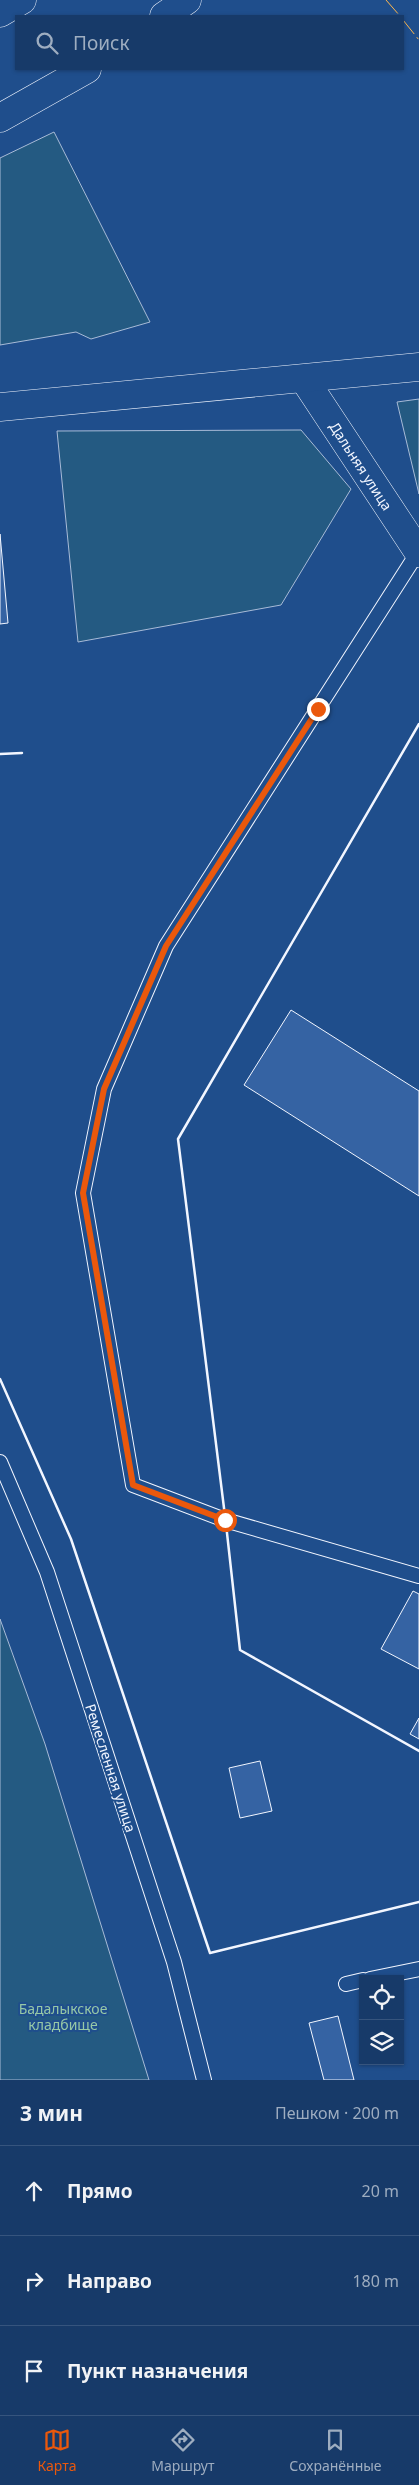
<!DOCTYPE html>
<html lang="ru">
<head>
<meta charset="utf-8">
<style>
	:root { --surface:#173a69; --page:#20416f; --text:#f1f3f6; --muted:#9eadc0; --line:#36547d; --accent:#ea580c }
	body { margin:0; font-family:"Noto Sans",sans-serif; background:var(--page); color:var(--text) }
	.controls { position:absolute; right:15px; bottom:15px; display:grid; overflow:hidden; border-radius:0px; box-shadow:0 1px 4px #0004 }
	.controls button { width:45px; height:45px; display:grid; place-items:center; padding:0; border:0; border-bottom:1px solid var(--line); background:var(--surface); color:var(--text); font:25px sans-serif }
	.stop { position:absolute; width:15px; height:15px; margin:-11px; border:4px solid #ea580c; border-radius:50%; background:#fff }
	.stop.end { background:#ea580c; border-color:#fff; box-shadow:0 1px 5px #0008 }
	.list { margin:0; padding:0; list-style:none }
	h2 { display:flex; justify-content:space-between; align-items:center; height:65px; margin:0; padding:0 20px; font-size:21px }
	h2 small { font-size:16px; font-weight:400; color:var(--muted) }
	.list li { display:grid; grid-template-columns:32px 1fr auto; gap:15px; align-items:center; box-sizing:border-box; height:90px; padding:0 20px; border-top:1px solid var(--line) }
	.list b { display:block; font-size:19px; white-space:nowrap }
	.list em { font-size:16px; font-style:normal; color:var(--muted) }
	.icon { flex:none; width:28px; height:28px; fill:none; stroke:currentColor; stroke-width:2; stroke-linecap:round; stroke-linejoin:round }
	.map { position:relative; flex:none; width:419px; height:2080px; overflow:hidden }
	.search { position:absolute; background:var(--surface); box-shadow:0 1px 4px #0004; left:15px; right:15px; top:15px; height:55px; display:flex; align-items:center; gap:12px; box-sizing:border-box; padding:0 18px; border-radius:0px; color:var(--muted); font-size:19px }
	.sheet { height:335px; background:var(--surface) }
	nav { display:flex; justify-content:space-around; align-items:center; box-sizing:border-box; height:70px; border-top:1px solid var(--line); background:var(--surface); font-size:14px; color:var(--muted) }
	nav a { display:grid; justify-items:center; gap:2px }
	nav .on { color:var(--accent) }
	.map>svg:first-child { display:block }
	.green { fill:#245a82; stroke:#a8bbd7 }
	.building { fill:#3563a3; stroke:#f2f6ff }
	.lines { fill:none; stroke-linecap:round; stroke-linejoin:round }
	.service-casing { stroke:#f2f6ff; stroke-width:16 }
	.minor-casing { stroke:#f2f6ff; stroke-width:29 }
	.primary-casing { stroke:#f2f6ff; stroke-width:29 }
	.service { stroke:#1f4e8c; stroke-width:14 }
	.minor { stroke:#1f4e8c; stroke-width:28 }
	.primary { stroke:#1f4e8c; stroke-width:28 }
	.wall { stroke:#f2f6ff; stroke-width:2.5 }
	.power { stroke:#ffb74d; stroke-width:1; stroke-dasharray:18 4 2.5 4; stroke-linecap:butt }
	.route { stroke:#ea580c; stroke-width:6 }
	.labels { text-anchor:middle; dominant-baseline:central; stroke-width:4; stroke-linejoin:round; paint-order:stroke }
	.street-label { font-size:14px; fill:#f2f6ff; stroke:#1f4e8c }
	.park-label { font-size:14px; fill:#97c8a6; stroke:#1f4e8c }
</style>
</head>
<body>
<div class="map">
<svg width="419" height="2080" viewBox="0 0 419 2080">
	<rect width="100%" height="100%" fill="#1f4e8c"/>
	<g class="green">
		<polygon points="54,132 150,322 91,339 76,332 0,345 0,158"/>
		<polygon points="419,399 419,494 397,402"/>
		<polygon points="301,430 351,489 281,605 78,642 57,431"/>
		<polygon points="0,1619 45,1744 149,2080 0,2080"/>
	</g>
	<g class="building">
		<polygon points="0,534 8,623 0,624"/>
		<polygon points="291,1010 419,1091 419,1196 244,1085"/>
		<polygon points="413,1591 419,1594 419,1669 381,1649"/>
		<polygon points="419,1718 419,1739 410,1734"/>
		<polygon points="260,1761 272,1811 240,1818 229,1768"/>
		<polygon points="338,2016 354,2080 324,2080 309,2023"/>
	</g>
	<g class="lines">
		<defs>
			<g id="service">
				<polyline points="418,552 166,946 104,1089 83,1193 133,1485 225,1520 419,1576"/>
				<polyline points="0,1462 47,1572 174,1962 204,2080"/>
				<polyline points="370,1979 419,1969"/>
				<polyline points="346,1984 363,1980"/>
			</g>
			<polyline id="minor" points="304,379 419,553"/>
			<g id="primary">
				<polyline points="0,13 22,0"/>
				<polyline points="164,16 187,0"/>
				<polyline points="0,118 87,69"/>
				<polyline points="0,407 419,367"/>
			</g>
		</defs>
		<use href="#service" class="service-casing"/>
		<use href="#minor" class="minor-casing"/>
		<use href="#primary" class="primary-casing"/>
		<use href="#service" class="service"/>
		<use href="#minor" class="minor"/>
		<use href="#primary" class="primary"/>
		<g class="wall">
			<polyline points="0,754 22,753"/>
			<polyline points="0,1379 71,1539 210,1953 419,1902"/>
			<polyline points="225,1516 178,1139 419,724"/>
			<polyline points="226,1524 240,1650 419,1751"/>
		</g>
		<g class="power">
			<polyline points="386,0 400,16"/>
			<polyline points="403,20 419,40"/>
		</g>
	</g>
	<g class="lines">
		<polyline class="route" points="225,1520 133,1485 83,1193 104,1089 166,946 318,709"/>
	</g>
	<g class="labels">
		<g class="street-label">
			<text transform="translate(361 466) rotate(57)">Дальняя улица</text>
			<text transform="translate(111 1768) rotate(72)">Ремесленная улица</text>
		</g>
		<g class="park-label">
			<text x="63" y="2008">Бадалыкское<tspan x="63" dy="16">кладбище</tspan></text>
		</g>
	</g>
</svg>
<div class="controls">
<button><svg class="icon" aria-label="locate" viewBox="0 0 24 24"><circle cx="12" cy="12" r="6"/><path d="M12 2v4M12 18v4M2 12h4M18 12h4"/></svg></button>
<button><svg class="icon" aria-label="layers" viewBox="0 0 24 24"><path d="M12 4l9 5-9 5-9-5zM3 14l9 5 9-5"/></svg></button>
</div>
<div class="stop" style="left:225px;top:1520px"></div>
<div class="stop end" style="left:318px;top:709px"></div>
<div class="search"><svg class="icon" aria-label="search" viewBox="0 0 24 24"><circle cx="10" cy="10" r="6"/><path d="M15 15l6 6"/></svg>Поиск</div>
</div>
<section class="sheet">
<h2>3 мин<small>Пешком · 200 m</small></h2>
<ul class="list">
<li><svg class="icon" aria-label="ahead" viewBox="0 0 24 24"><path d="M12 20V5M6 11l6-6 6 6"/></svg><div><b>Прямо</b></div><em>20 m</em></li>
<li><svg class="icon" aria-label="right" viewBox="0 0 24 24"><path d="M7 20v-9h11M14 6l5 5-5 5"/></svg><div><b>Направо</b></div><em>180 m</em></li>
<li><svg class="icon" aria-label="arrive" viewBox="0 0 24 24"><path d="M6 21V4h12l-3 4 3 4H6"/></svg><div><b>Пункт назначения</b></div></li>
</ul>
</section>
<nav>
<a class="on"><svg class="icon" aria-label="map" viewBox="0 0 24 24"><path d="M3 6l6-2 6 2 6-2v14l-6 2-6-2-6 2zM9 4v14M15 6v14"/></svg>Карта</a>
<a><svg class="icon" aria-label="directions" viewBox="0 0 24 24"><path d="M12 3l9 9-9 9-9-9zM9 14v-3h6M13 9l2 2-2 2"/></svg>Маршрут</a>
<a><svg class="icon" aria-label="saved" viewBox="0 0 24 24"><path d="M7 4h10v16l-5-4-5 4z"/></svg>Сохранённые</a>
</nav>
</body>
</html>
